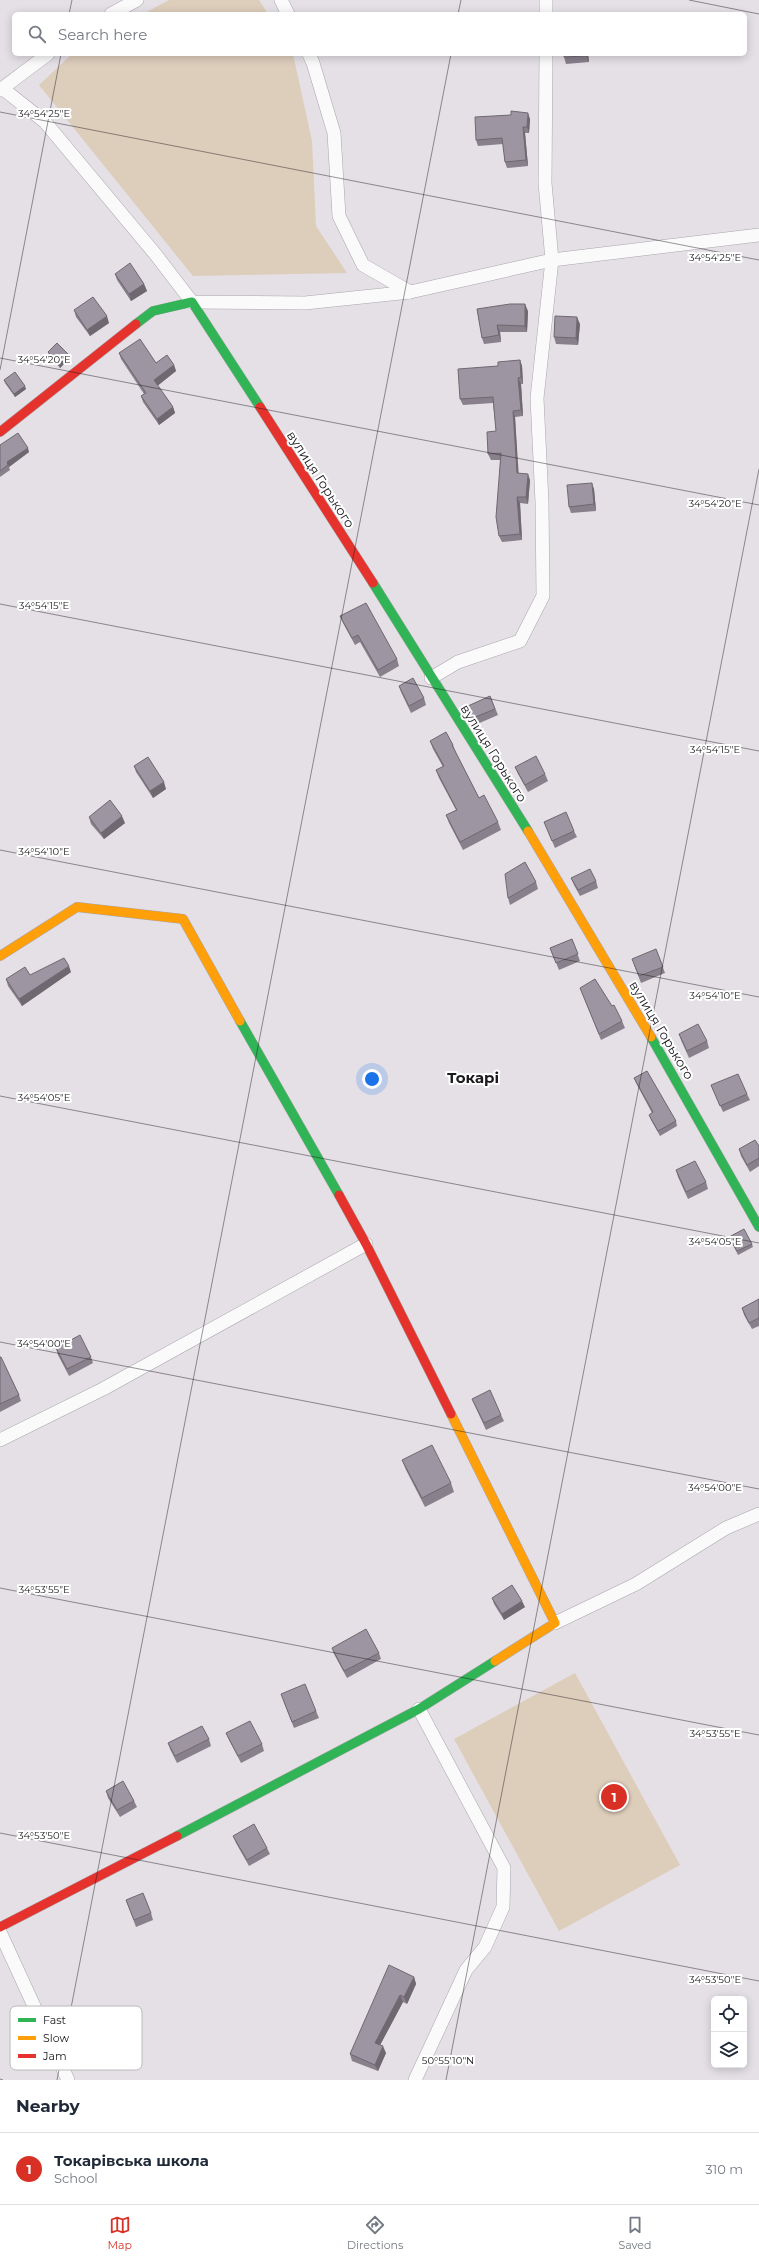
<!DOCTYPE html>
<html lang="en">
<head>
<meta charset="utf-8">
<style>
	:root { --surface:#fff; --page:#f6f6f7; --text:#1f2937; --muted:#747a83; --line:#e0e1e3; --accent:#d93025 }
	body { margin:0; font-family:Montserrat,sans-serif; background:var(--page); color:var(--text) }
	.controls { position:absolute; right:12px; bottom:12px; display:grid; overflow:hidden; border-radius:6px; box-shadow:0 2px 10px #0003 }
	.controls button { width:36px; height:36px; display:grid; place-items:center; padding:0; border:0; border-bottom:1px solid var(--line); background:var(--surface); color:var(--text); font:20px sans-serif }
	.you { position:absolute; left:372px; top:1079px; width:14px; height:14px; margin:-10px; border:3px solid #fff; border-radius:50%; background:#1a73e8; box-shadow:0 0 0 6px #1a73e833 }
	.badge { display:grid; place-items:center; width:26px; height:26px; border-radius:50%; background:var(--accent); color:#fff; font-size:13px; font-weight:700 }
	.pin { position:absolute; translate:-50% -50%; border:2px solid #fff; box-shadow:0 1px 4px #0006 }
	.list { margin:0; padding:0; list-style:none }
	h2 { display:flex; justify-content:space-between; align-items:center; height:52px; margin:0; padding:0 16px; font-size:17px }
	h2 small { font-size:13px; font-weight:400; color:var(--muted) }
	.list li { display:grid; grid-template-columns:26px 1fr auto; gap:12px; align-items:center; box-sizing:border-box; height:72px; padding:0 16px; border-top:1px solid var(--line) }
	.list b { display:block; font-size:15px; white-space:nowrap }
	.list p { margin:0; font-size:13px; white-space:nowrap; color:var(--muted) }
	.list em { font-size:13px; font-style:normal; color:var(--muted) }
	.icon { flex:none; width:22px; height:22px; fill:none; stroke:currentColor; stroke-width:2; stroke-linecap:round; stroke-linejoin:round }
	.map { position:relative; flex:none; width:759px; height:2080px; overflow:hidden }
	.search { position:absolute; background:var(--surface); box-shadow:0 2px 10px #0003; left:12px; right:12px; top:12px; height:44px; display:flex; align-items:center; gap:10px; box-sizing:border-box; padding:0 14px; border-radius:6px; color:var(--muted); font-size:15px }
	.sheet { height:124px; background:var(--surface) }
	nav { display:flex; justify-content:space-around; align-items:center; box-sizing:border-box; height:56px; border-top:1px solid var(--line); background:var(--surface); font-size:11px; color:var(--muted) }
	nav a { display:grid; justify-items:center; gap:2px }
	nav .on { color:var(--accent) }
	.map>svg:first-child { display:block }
	.green { fill:#ddcdbb }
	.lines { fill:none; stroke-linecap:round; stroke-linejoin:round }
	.street-casing { stroke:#a9a6ab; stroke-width:14 }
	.fast-casing { stroke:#a9a6ab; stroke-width:10 }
	.slow-casing { stroke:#a9a6ab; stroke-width:10 }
	.jam-casing { stroke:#a9a6ab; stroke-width:10 }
	.street { stroke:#fbfafb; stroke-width:13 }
	.fast { stroke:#30b455; stroke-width:9 }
	.slow { stroke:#ff9f0a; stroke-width:9 }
	.jam { stroke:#e5322d; stroke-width:9 }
	.wall { fill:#88808b }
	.shaded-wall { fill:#6f6871 }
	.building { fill:#9e95a2; stroke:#6f6871 }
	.ticks { fill:none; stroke:#1b191c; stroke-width:1; stroke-opacity:0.45 }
	.labels { text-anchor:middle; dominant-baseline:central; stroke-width:4; stroke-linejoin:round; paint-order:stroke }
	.street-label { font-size:13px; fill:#1b191c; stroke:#fff }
	.quarter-label { font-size:15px; font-weight:bold; fill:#1b191c; stroke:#fff }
	.key { fill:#fff; stroke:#bbbabb; stroke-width:1 }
	.key-label { font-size:11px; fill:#1b191c }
	.ticks-label { font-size:10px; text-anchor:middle; fill:#1b191c; stroke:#fff; stroke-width:4; stroke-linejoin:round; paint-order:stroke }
</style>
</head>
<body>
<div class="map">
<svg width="759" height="2080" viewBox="0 0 759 2080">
	<rect width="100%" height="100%" fill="#e4e0e6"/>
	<g class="green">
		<polygon points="169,0 259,0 268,14 143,14"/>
		<polygon points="72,54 293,54 312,141 316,226 347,273 193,276 39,85"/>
		<polygon points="575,1673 680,1865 559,1931 454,1739"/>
	</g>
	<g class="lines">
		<defs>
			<g id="street">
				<polyline points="281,0 288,14"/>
				<polyline points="546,0 546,14"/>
				<polyline points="111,14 137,0"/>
				<polyline points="309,54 313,63 334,133 339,216 363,265 410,292"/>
				<polyline points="2,88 45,122 156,255 192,302 305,303 410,292 552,260 759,235"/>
				<polyline points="0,90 48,54"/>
				<polyline points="431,678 458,662 520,641 543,596 542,502 537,398 552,260 545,183 546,54"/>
				<polyline points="0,1440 103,1389 366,1244"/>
				<polyline points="555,1623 636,1584 726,1528 759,1514"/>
				<polyline points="0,1932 68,2080"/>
				<polyline points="415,2080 466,1970 485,1947 503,1907 504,1868 419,1709"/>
			</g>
			<g id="fast">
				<polyline points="136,324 153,311 192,302 260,407"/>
				<polyline points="373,583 528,831"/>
				<polyline points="240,1021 339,1195"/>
				<polyline points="651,1037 759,1227"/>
				<polyline points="177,1836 419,1709 495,1661"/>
			</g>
			<g id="slow">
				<polyline points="528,831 651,1037"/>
				<polyline points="0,956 77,907 183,919 240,1021"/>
				<polyline points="451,1414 555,1623 495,1661"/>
			</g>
			<g id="jam">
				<polyline points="260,407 373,583"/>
				<polyline points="0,432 136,324"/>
				<polyline points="339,1195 366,1244 451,1414"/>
				<polyline points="0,1927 177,1836"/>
			</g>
		</defs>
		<use href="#street" class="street-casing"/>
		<use href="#fast" class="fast-casing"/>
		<use href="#slow" class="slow-casing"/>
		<use href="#jam" class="jam-casing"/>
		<use href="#street" class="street"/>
		<use href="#fast" class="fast"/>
		<use href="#slow" class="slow"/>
		<use href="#jam" class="jam"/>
	</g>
	<g class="wall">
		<polygon points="588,54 589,62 566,64 564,57"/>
		<polygon points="530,119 529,133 525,133 528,166 507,168 505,162 503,144 478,146 476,140"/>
		<polygon points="115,274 144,284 147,291 131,301 117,280"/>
		<polygon points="477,309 528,311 527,332 500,332 501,342 484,344 482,338"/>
		<polygon points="74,310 109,323 90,336 76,317"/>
		<polygon points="580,324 578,345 556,344 554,337"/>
		<polygon points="48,352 69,355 70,358 60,368 49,355"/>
		<polygon points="119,353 156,363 174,365 176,371 157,386 173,407 175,413 159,425 143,402 141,396 144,394 121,359"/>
		<polygon points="520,360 522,366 523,384 521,384 523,416 515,417 518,473 530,480 528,504 520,503 522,540 502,542 499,536 500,460 491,460 488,454 496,431 493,403 463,405 460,399 498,366"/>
		<polygon points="4,380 26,389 15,397 5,383"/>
		<polygon points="0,445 29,452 9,467 10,470 0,477"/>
		<polygon points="594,489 596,511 571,513 569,507"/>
		<polygon points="340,616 397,659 399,666 380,677 360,642 355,645 343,623"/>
		<polygon points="399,686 424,698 426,705 411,713 401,692"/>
		<polygon points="490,696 498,715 475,725 468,706"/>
		<polygon points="430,741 453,745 456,753 479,798 498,822 501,830 463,850 449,823 446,815 456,810 439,778 436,770 443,767 433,749"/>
		<polygon points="134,766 166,789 153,798 136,772"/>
		<polygon points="515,767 545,774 548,781 528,792 518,774"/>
		<polygon points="89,817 125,823 104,839 91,824"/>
		<polygon points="544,822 574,831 577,837 555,848"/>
		<polygon points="571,878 596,881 598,888 580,896 574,885"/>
		<polygon points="536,882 538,889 510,905 508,898"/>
		<polygon points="572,939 580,961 559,970 550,948"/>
		<polygon points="656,949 665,973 641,983 634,965"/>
		<polygon points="71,972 22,1006 8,986 6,979 30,975"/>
		<polygon points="580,988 612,1006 622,1021 625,1028 601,1040"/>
		<polygon points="679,1034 707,1041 709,1048 689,1058 681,1040"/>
		<polygon points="634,1078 676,1121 677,1126 660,1136 651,1120 649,1115 652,1113 636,1083"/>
		<polygon points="711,1085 747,1094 750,1100 723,1112"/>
		<polygon points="759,1146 759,1166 750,1172 741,1156 739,1149"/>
		<polygon points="676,1170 706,1182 708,1189 688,1199 678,1177"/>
		<polygon points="729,1237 752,1244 753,1247 738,1255"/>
		<polygon points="759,1299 759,1326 752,1329 744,1315 742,1308"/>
		<polygon points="56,1348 91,1357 93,1363 69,1376 58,1355"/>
		<polygon points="0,1357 19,1395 21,1401 0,1412"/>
		<polygon points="472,1399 501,1415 504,1421 486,1430 475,1406"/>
		<polygon points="402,1460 451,1483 454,1492 425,1507 406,1470"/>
		<polygon points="492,1598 525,1607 504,1620 494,1604"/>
		<polygon points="332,1648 379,1653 381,1659 347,1678 334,1654"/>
		<polygon points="283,1700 316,1711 319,1718 294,1728"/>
		<polygon points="226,1733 262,1744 264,1751 241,1763 229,1740"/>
		<polygon points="209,1739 211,1746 177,1763 170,1749 168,1743"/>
		<polygon points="106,1791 134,1801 137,1807 120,1817 108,1798"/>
		<polygon points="233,1836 267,1848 270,1854 249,1866 236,1843"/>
		<polygon points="126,1900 151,1913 153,1920 136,1927"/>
		<polygon points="414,1977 416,1984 407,2004 403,2002 380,2045 386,2053 378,2071 352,2061 350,2054"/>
		<polygon points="83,2035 113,2038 115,2044 91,2055"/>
	</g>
	<g class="shaded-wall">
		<polygon points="586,54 588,54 589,62 586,56"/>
		<polygon points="528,113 530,119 529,133 527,127"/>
		<polygon points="523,127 525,133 528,166 526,160"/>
		<polygon points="144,284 147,291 131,301 129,294"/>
		<polygon points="525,304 528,311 527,332 525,326"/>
		<polygon points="107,316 109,323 90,336 87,330"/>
		<polygon points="577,317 580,324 578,345 576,338"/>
		<polygon points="497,325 500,332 501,342 499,335"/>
		<polygon points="69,355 70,358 60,368 59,364"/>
		<polygon points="520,360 522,366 523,384 521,377"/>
		<polygon points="174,365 176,371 156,387 154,380"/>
		<polygon points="518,378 521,384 523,416 521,410"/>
		<polygon points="25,386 26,389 15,397 14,394"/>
		<polygon points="173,407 175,413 159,425 157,419"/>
		<polygon points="513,411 515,417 519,479 517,473"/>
		<polygon points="28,448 29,452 9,467 7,462"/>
		<polygon points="528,474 530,480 528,504 526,497"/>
		<polygon points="592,483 594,489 596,511 594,504"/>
		<polygon points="517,497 520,503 522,540 520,534"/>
		<polygon points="164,782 166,789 153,798 150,791"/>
		<polygon points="122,816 125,823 104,839 101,833"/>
		<polygon points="69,966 71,972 22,1006 19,999"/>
		<polygon points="522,1601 525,1607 504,1620 502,1614"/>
		<polygon points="414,1977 416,1984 407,2004 404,1997"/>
		<polygon points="400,1995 403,2002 378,2049 375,2043"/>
		<polygon points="383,2046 386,2053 378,2071 375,2065"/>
	</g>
	<g class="building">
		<polygon points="564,54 586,54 586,56 564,57"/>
		<polygon points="511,111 528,113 527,127 523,127 526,160 505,162 502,138 476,140 475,117 511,115"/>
		<polygon points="130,263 144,284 129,294 115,274"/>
		<polygon points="93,297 107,316 87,330 74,310"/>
		<polygon points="510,304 525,304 525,326 497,325 499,335 482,338 477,309"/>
		<polygon points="555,316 577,317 576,338 554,337"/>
		<polygon points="140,339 156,363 167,355 174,365 154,380 173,407 157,419 141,396 146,393 119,353"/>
		<polygon points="57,343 69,355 59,364 48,352"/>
		<polygon points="520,360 521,377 518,378 521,410 513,411 517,473 528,474 526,497 517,497 520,534 499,536 496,517 501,453 488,454 487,432 496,431 493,397 460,399 458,369 498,366 498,362"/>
		<polygon points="15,372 25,386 14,394 4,380"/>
		<polygon points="18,433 28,448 7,462 8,465 0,471 0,445"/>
		<polygon points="592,483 594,504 569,507 567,485"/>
		<polygon points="366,603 397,659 378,670 358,635 352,638 340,616"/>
		<polygon points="413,678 424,698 409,706 399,686"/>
		<polygon points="490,696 495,709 473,718 468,706"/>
		<polygon points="446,732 453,745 452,745 479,798 484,795 498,822 460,842 446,815 457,810 436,770 444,766 430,741"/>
		<polygon points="536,756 545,774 525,785 515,767"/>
		<polygon points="148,757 164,782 150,791 134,766"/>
		<polygon points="110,800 122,816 101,833 89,817"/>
		<polygon points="566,812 574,831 552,841 544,822"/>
		<polygon points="525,862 536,882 508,898 505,874"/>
		<polygon points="590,869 596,881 578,890 571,878"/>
		<polygon points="572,939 578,954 556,963 550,948"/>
		<polygon points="656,949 663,967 639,976 632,959"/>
		<polygon points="64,958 69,966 19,999 6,979 25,967 30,975"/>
		<polygon points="595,979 612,1006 614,1005 622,1021 599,1034 580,988"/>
		<polygon points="698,1024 707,1041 687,1051 679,1034"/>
		<polygon points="647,1071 676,1121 658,1131 649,1115 653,1112 634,1078"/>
		<polygon points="738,1074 747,1094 720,1106 711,1085"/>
		<polygon points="755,1140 759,1146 759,1158 747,1165 739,1149"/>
		<polygon points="695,1161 706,1182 686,1192 676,1170"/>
		<polygon points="744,1229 752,1244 737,1251 729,1237"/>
		<polygon points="759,1299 759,1318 749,1323 742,1308"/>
		<polygon points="80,1335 91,1357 67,1369 56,1348"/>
		<polygon points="0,1357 1,1357 19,1395 0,1404"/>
		<polygon points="490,1390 501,1415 484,1423 472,1399"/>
		<polygon points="432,1445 451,1483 422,1498 402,1460"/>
		<polygon points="512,1585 522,1601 502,1614 492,1598"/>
		<polygon points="366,1629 379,1653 344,1671 332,1648"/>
		<polygon points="305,1684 316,1711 292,1722 281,1694"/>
		<polygon points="250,1721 262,1744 238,1756 226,1733"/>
		<polygon points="202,1726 209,1739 175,1756 168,1743"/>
		<polygon points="123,1781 134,1801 117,1810 106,1791"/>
		<polygon points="254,1824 267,1848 247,1860 233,1836"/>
		<polygon points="143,1893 151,1913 134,1920 126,1900"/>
		<polygon points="389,1965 414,1977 404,1997 400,1995 375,2043 383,2046 375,2065 350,2054"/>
	</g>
	<path class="ticks" d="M689,0L759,14M69,14L72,0M458,14L461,0M0,112L759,260M0,358L759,505M0,370L61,54M0,604L759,751M0,850L759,997M0,1096L759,1243M0,1342L759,1489M0,1588L759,1735M0,1833L759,1981M0,2079L3,2080M57,2080L451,54M446,2080L759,469"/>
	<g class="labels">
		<g class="street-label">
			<text transform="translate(321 479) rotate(57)">вулиця Горького</text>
			<text transform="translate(494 753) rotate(58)">вулиця Горького</text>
			<text transform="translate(662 1030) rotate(59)">вулиця Горького</text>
		</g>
		<g class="quarter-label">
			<text x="473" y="1077">Токарі</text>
		</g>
	</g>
	<rect x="10" y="2006" width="132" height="64" rx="6" class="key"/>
	<rect x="18" y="2018" width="18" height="4" fill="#30b455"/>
	<rect x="18" y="2036" width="18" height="4" fill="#ff9f0a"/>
	<rect x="18" y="2054" width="18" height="4" fill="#e5322d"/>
	<g class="key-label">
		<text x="43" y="2024">Fast</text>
		<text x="43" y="2042">Slow</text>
		<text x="43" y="2060">Jam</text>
	</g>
	<g class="ticks-label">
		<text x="44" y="117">34°54'25"E</text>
		<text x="715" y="261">34°54'25"E</text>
		<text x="44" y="363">34°54'20"E</text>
		<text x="715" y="507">34°54'20"E</text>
		<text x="44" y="609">34°54'15"E</text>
		<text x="715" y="753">34°54'15"E</text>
		<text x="44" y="855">34°54'10"E</text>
		<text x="715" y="999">34°54'10"E</text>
		<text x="44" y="1101">34°54'05"E</text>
		<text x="715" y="1245">34°54'05"E</text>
		<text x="44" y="1347">34°54'00"E</text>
		<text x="715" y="1491">34°54'00"E</text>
		<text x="44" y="1593">34°53'55"E</text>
		<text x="715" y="1737">34°53'55"E</text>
		<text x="44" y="1839">34°53'50"E</text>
		<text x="715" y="1983">34°53'50"E</text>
		<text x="448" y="2064">50°55'10"N</text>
	</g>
</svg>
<div class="controls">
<button><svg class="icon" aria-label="locate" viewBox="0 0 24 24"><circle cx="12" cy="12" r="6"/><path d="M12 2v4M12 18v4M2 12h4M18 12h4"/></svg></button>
<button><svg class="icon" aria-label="layers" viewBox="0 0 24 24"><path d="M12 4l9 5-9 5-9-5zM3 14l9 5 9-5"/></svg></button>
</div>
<div class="you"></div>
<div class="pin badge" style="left:614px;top:1797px">1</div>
<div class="search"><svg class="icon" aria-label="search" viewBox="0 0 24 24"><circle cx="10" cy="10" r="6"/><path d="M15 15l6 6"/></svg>Search here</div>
</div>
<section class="sheet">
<h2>Nearby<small></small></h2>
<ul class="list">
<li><span class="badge">1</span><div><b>Токарівська школа</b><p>School</p></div><em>310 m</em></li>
</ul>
</section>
<nav>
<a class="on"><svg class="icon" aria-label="map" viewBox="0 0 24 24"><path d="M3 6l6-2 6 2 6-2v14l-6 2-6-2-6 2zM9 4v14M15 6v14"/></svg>Map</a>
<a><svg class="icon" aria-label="directions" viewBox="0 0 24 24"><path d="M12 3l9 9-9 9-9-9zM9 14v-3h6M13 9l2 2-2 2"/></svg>Directions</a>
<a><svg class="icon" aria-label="saved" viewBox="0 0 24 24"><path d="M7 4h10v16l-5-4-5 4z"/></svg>Saved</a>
</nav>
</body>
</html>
